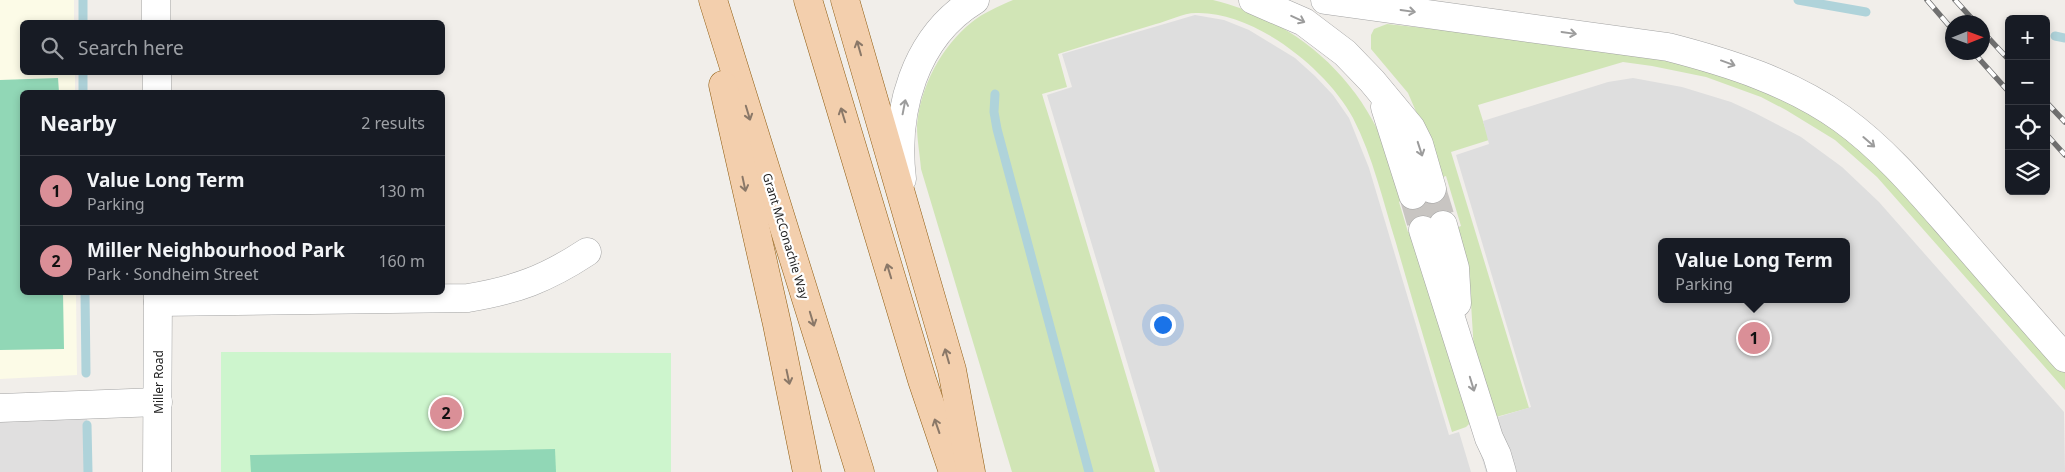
<!DOCTYPE html>
<html lang="en">
<head>
<meta charset="utf-8">
<style>
	:root { --surface:#171b24; --page:#20242c; --text:#f1f3f6; --muted:#9ea1a6; --line:#363941; --accent:#da8f97 }
	body { margin:0; font-family:"Noto Sans",sans-serif; background:var(--page); color:var(--text) }
	.controls { position:absolute; right:15px; top:15px; display:grid; overflow:hidden; border-radius:8px; box-shadow:0 2px 8px #0003 }
	.controls button { width:45px; height:45px; display:grid; place-items:center; padding:0; border:0; border-bottom:1px solid var(--line); background:var(--surface); color:var(--text); font:25px sans-serif }
	.compass { position:absolute; left:1945px; top:15px; width:45px; height:45px; border-radius:50%; background:var(--surface); box-shadow:0 2px 8px #0003; rotate:89deg }
	.you { position:absolute; left:1162px; top:324px; width:18px; height:18px; margin:-12px; border:4px solid #fff; border-radius:50%; background:#1a73e8; box-shadow:0 0 0 8px #1a73e833 }
	.badge { display:grid; place-items:center; width:32px; height:32px; border-radius:50%; background:var(--accent); color:#111; font-size:16px; font-weight:700 }
	.pin { position:absolute; translate:-50% -50%; border:2px solid #fff; box-shadow:0 1px 5px #0006 }
	.popup { position:absolute; left:1658px; top:238px; width:192px; height:65px; box-sizing:border-box; display:grid; place-content:center; border-radius:8px; background:var(--surface); filter:drop-shadow(0 1px 4px #0005); font-size:16px; white-space:nowrap; color:var(--muted) }
	.popup b { font-size:19px; color:var(--text) }
	.popup::after { content:''; position:absolute; left:50%; top:100%; margin-left:-10px; border:10px solid transparent; border-top-color:var(--surface) }
	.list { margin:0; padding:0; list-style:none }
	h2 { display:flex; justify-content:space-between; align-items:center; height:65px; margin:0; padding:0 20px; font-size:21px }
	h2 small { font-size:16px; font-weight:400; color:var(--muted) }
	.list li { display:grid; grid-template-columns:32px 1fr auto; gap:15px; align-items:center; box-sizing:border-box; height:70px; padding:0 20px; border-top:1px solid var(--line) }
	.list b { display:block; font-size:19px; white-space:nowrap }
	.list p { margin:0; font-size:16px; white-space:nowrap; color:var(--muted) }
	.list em { font-size:16px; font-style:normal; color:var(--muted) }
	.icon { flex:none; width:28px; height:28px; fill:none; stroke:currentColor; stroke-width:2; stroke-linecap:round; stroke-linejoin:round }
	.map { position:relative; flex:none; width:2065px; height:472px; overflow:hidden }
	.search { position:absolute; background:var(--surface); box-shadow:0 2px 8px #0003; left:20px; top:20px; width:425px; height:55px; display:flex; align-items:center; gap:12px; box-sizing:border-box; padding:0 18px; border-radius:8px; color:var(--muted); font-size:19px }
	.panel { position:absolute; background:var(--surface); box-shadow:0 2px 8px #0003; left:20px; top:90px; width:425px; height:205px; border-radius:8px }
	.map>svg:first-child { display:block }
	.residential { fill:#e0dfdf }
	.education { fill:#fcfbe7 }
	.grass { fill:#d1e5b6 }
	.park { fill:#cdf5cd }
	.pitch { fill:#91d7b6 }
	.parking { fill:#dedede; fill-rule:evenodd }
	.lines { fill:none; stroke-linecap:round; stroke-linejoin:round }
	.stream { stroke:#afd3da; stroke-width:9 }
	.minor-tunnel { stroke:#c8c5c2; stroke-width:28; stroke-dasharray:28 14; stroke-linecap:butt }
	.minor-casing { stroke:#a3a3a3; stroke-width:29 }
	.major-casing { stroke:#8f5c10; stroke-width:29 }
	.minor { stroke:#fff; stroke-width:28 }
	.major { stroke:#f3cfad; stroke-width:28 }
	.rail-casing { stroke:#707070; stroke-width:5.5 }
	.rail { stroke:#fff; stroke-width:4; stroke-dasharray:11; stroke-linecap:butt }
	.oneway { stroke:#9c9c9c }
	.oneway2 { stroke:#8a7868 }
	.labels { text-anchor:middle; dominant-baseline:central; stroke-width:4.5; stroke-linejoin:round; paint-order:stroke }
	.street-label { font-size:12px; fill:#222; stroke:#fff }
</style>
</head>
<body>
<div class="map">
<svg width="2065" height="472" viewBox="0 0 2065 472">
	<rect width="100%" height="100%" fill="#f1eeea"/>
	<polygon class="residential" points="87,407 88,472 0,472 0,409"/>
	<polygon class="education" points="0,0 74,0 74,22 22,22 22,72 75,73 75,92 22,92 22,292 76,293 77,375 0,379"/>
	<g class="grass">
		<path d="M1013,0H1213C1288,18 1350,68 1382,139C1391,158 1397,179 1405,199L1399,202L1408,232L1413,231L1469,416V424L1466,427L1452,432C1433,369 1414,306 1396,243C1383,201 1373,157 1353,118C1327,69 1254,11 1196,13C1183,13 1168,21 1156,24C1123,34 1090,44 1058,54L1067,87L1042,94L1155,472H1012L921,169C920,155 917,140 917,126C920,87 941,47 972,22C983,13 999,6 1013,0Z"/>
		<polygon points="1387,24 1655,53 1765,86 1864,148 2065,371 2065,390 1877,177 1835,140 1786,110 1761,97 1706,77 1652,66 1623,62 1478,105 1489,140 1451,152 1529,408 1496,417 1474,352 1470,287 1454,229 1461,226 1446,176 1440,178 1427,137 1408,93 1371,49 1371,35 1374,29"/>
	</g>
	<polygon class="park" points="221,352 671,353 671,472 221,472"/>
	<g class="pitch">
		<polygon points="58,78 59,92 22,92 22,292 63,293 64,349 0,350 0,80"/>
		<polygon points="555,449 556,472 251,472 250,455"/>
	</g>
	<g class="parking">
		<polygon points="1195,15 1224,20 1249,30 1295,58 1315,76 1333,95 1349,118 1369,168 1449,435 1459,432 1471,472 1160,472 1047,95 1072,87 1062,54"/>
		<path d="M1633,78L1682,87L1731,102L1755,113L1801,137L1842,167L1879,202L2064,412L2065,472H1486L1472,425L1531,407L1456,155L1489,144L1483,121L1608,82ZM1662,242H1846V299H1662Z"/>
	</g>
	<g class="lines">
		<g class="stream">
			<polyline points="83,0 83,22"/>
			<polyline points="1798,0 1866,12"/>
			<polyline points="2055,36 2065,38"/>
			<polyline points="83,72 83,92"/>
			<polyline points="995,94 994,112 997,129 1089,472"/>
			<polyline points="85,292 86,373"/>
			<polyline points="87,425 88,472"/>
		</g>
		<g class="minor-tunnel">
			<polyline points="1432,189 1443,225"/>
			<polyline points="1413,195 1423,230"/>
		</g>
		<defs>
			<g id="minor">
				<polyline points="156,0 156,22"/>
				<polyline points="1253,0 1304,22 1345,53 1372,81 1411,128 1419,144 1432,189"/>
				<path d="M1325,0L1668,47C1730,63 1790,82 1842,119C1885,150 1920,192 1955,232C1991,274 2028,316 2065,358"/>
				<polyline points="157,72 157,92"/>
				<polyline points="1385,107 1413,195"/>
				<path d="M902,179C894,112 914,37 975,0"/>
				<polyline points="1443,225 1455,268 1457,303"/>
				<polyline points="1423,230 1489,438 1497,455 1502,472"/>
				<path d="M158,302L468,298C516,290 546,279 587,252"/>
				<polyline points="0,408 158,402"/>
				<polyline points="157,472 158,292"/>
			</g>
			<g id="major">
				<polyline points="713,0 860,472"/>
				<polyline points="808,0 922,380 953,472"/>
				<polyline points="845,0 952,370 971,472"/>
				<polyline points="723,85 777,324 807,472"/>
			</g>
		</defs>
		<use href="#minor" class="minor-casing"/>
		<use href="#major" class="major-casing"/>
		<use href="#minor" class="minor"/>
		<use href="#major" class="major"/>
		<defs>
			<g id="rail">
				<polyline points="1927,0 1952,29"/>
				<polyline points="1955,0 1975,22"/>
				<polyline points="1982,31 2009,60"/>
				<polyline points="1973,52 2009,92"/>
				<polyline points="2046,102 2065,122"/>
				<polyline points="2046,134 2065,155"/>
			</g>
		</defs>
		<use href="#rail" class="rail-casing"/>
		<use href="#rail" class="rail"/>
	</g>
	<defs><path id="oneway-shaft" d="M-6 0H5M1.5-3L5.5 0L1.5 3" fill="none" stroke-width="1.6" stroke-linecap="round" stroke-linejoin="round" transform="scale(1.25)"/></defs>
	<g class="oneway">
		<use href="#oneway-shaft" transform="translate(1408 11) rotate(8)"/>
		<use href="#oneway-shaft" transform="translate(1298 19) rotate(25)"/>
		<use href="#oneway-shaft" transform="translate(1569 33) rotate(8)"/>
		<use href="#oneway-shaft" transform="translate(1728 63) rotate(20)"/>
		<use href="#oneway-shaft" transform="translate(904 107) rotate(-79)"/>
		<use href="#oneway-shaft" transform="translate(1869 142) rotate(41)"/>
		<use href="#oneway-shaft" transform="translate(1420 149) rotate(72)"/>
		<use href="#oneway-shaft" transform="translate(1472 384) rotate(73)"/>
	</g>
	<g class="oneway2">
		<use href="#oneway-shaft" transform="translate(859 48) rotate(-106)"/>
		<use href="#oneway-shaft" transform="translate(748 113) rotate(73)"/>
		<use href="#oneway-shaft" transform="translate(843 115) rotate(-107)"/>
		<use href="#oneway-shaft" transform="translate(744 184) rotate(78)"/>
		<use href="#oneway-shaft" transform="translate(889 271) rotate(-107)"/>
		<use href="#oneway-shaft" transform="translate(812 319) rotate(73)"/>
		<use href="#oneway-shaft" transform="translate(947 356) rotate(-106)"/>
		<use href="#oneway-shaft" transform="translate(788 377) rotate(78)"/>
		<use href="#oneway-shaft" transform="translate(937 426) rotate(-109)"/>
	</g>
	<g class="labels">
		<g class="street-label">
			<text transform="translate(786 236) rotate(73)">Grant McConachie Way</text>
			<text transform="translate(158 382) rotate(-90)">Miller Road</text>
		</g>
	</g>
</svg>
<div class="controls">
<button>+</button>
<button>−</button>
<button><svg class="icon" aria-label="locate" viewBox="0 0 24 24"><circle cx="12" cy="12" r="6"/><path d="M12 2v4M12 18v4M2 12h4M18 12h4"/></svg></button>
<button><svg class="icon" aria-label="layers" viewBox="0 0 24 24"><path d="M12 4l9 5-9 5-9-5zM3 14l9 5 9-5"/></svg></button>
</div>
<svg class="compass" viewBox="-18 -18 36 36"><path d="M0-13l5 13h-10z" fill="#e53935"/><path d="M0 13l5-13h-10z" fill="#9ea1a6"/></svg>
<div class="you"></div>
<div class="pin badge" style="left:1754px;top:338px">1</div>
<div class="popup"><b>Value Long Term</b>Parking</div>
<div class="pin badge" style="left:446px;top:413px">2</div>
<div class="search"><svg class="icon" aria-label="search" viewBox="0 0 24 24"><circle cx="10" cy="10" r="6"/><path d="M15 15l6 6"/></svg>Search here</div>
<section class="panel">
<h2>Nearby<small>2 results</small></h2>
<ul class="list">
<li><span class="badge">1</span><div><b>Value Long Term</b><p>Parking</p></div><em>130 m</em></li>
<li><span class="badge">2</span><div><b>Miller Neighbourhood Park</b><p>Park · Sondheim Street</p></div><em>160 m</em></li>
</ul>
</section>
</div>
</body>
</html>
